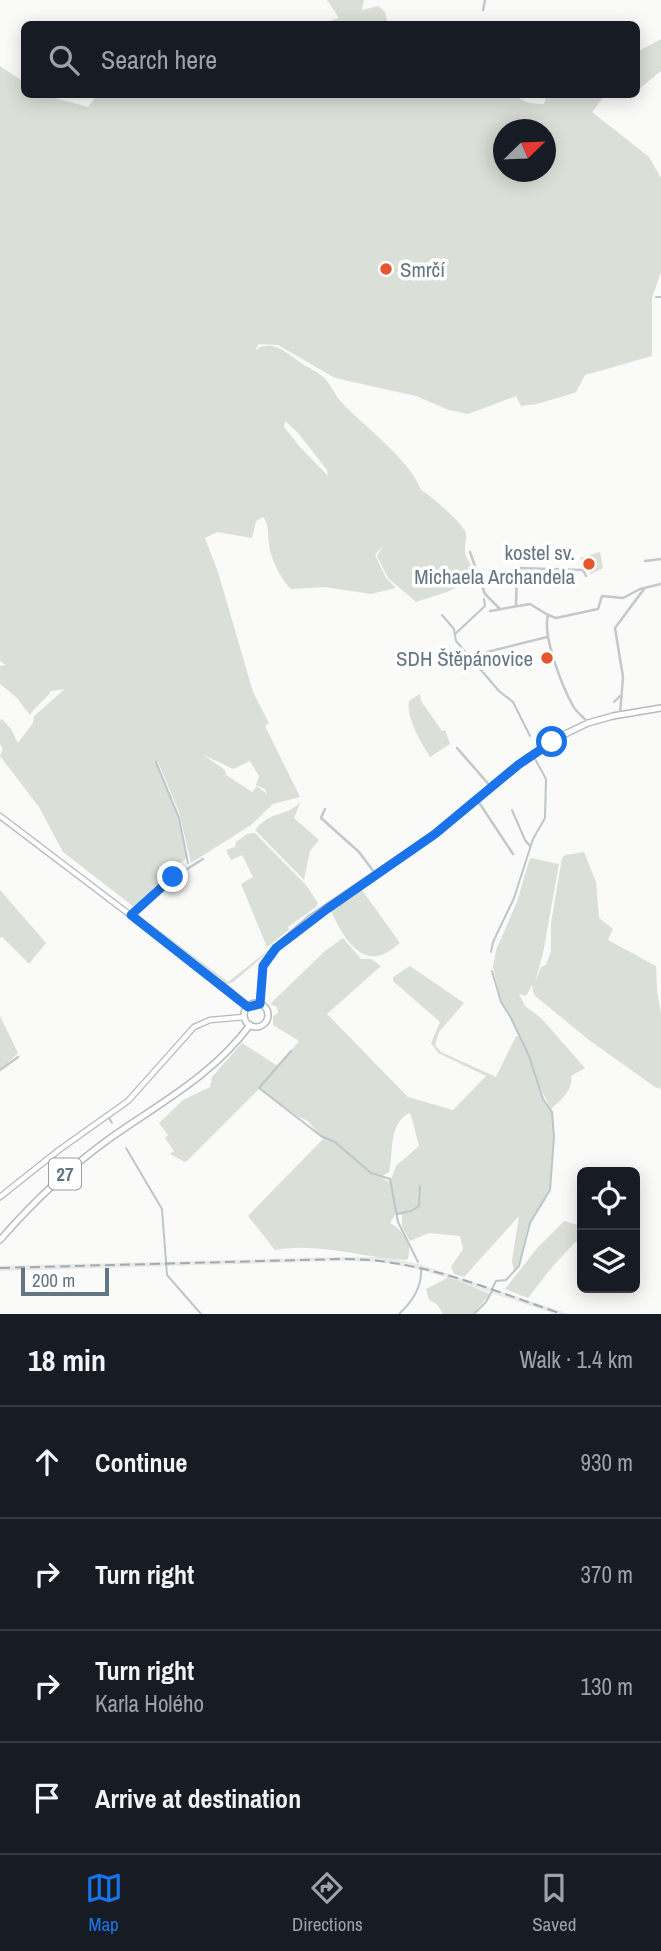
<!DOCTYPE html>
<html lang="en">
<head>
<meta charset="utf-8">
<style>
	:root { --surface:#171b24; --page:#242831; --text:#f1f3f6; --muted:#9ea1a6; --line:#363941; --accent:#1a73e8 }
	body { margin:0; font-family:"Archivo Narrow",sans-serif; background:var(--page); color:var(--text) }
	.controls { position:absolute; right:21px; bottom:21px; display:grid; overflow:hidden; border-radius:10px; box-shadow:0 4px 18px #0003 }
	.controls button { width:63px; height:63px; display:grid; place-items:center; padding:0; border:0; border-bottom:2px solid var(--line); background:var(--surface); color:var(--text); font:35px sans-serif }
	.compass { position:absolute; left:493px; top:119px; width:63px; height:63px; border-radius:50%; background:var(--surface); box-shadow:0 4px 18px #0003; rotate:67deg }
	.scale { position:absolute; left:21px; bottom:18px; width:88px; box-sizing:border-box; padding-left:7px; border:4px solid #657683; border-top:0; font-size:19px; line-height:24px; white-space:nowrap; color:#657683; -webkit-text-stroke:5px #fff; paint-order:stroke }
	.stop { position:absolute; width:21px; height:21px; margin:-16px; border:5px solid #1a73e8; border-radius:50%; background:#fff }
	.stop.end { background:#1a73e8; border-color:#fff; box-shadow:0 2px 7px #0008 }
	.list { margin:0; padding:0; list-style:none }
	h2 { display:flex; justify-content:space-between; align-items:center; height:91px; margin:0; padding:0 28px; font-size:30px }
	h2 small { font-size:23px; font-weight:400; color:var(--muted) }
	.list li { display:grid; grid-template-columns:46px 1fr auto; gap:21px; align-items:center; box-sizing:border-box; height:112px; padding:0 28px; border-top:2px solid var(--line) }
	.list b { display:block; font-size:26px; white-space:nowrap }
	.list p { margin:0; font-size:23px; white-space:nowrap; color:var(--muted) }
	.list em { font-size:23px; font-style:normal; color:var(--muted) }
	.icon { flex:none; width:38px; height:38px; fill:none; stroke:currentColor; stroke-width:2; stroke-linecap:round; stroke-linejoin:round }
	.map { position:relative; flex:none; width:661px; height:1314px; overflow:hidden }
	.search { position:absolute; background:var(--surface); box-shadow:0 4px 18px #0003; left:21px; right:21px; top:21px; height:77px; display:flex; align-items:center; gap:18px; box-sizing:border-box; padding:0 24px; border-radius:10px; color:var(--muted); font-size:26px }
	.sheet { height:539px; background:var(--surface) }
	nav { display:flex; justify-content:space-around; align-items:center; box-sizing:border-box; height:98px; border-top:2px solid var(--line); background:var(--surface); font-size:19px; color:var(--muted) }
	nav a { display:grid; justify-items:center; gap:4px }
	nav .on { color:var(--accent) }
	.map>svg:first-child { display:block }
	.built { fill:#e8e9e9 }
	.green { fill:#dadfd7; fill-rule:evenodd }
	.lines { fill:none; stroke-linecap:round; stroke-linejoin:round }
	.stream { stroke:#bbc7cb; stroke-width:2 }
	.secondary-casing { stroke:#b3babf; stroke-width:7 }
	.primary-casing { stroke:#b5babe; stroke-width:8 }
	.street { stroke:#c3c8cc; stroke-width:2.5 }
	.secondary { stroke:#fff; stroke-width:4.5 }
	.primary { stroke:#fff; stroke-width:5 }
	.rail { stroke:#a2aab0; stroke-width:2; stroke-dasharray:10 5; stroke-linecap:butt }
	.route { stroke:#1a73e8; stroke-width:9 }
	.poi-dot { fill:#e4572e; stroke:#fff; stroke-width:2.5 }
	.labels { text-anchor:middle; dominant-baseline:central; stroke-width:7; stroke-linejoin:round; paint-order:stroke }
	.shield { fill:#fff; stroke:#939fa8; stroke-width:2 }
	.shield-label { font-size:19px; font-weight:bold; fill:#657683 }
	.poi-label { font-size:21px; fill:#657683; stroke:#fff; text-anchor:end }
</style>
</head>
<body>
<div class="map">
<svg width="661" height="1314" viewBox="0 0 661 1314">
	<rect width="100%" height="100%" fill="#fafaf8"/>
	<polygon class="built" points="340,1257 382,1257 419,1264 569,1314 555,1314 426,1271 382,1262 340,1261 0,1271 0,1266"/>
	<g class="green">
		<polygon points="327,0 364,0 362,10 378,6 385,12 388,24 321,24 339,18"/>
		<polygon points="661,39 661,71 639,89 637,87 637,52"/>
		<path d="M0,66L24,82V94L44,95L88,107L98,94H515C525,104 531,103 544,104L547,95H605L592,112L649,157L661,178V272L652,298V356L585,375L576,392L571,394L537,404L521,406L516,396L468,414L449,410L416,396L335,378L278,345L258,344L256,350C272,337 290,356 304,365C310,368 317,372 322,376C331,383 334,394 341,402C364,426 410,460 421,490C429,494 462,523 465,531C468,539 464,546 465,553C468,563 475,567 475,578L447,592L416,602L388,578L377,556L384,544L375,555L386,578L396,588L371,594L325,587L291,589C281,580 270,557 269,544C267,534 270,525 263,517L256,521L252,538L217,532L205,538L218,572L253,692L269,723L265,726L300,797L273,804L251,825L191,863L179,812L158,762H156L178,818L187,858L180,863L179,870L155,887L134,907L63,852L39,807L0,756L3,749L0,744V720L2,719L11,729L18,743L33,723L34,716L65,689L51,691C45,701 36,705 30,715L16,697L0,684V666L6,665L0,661ZM504,130H546V172H504ZM285,421L298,433L327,470L328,476L300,447L284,427ZM202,754L233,769L250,761L259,776L256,785L265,789L267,794L257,786L252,792L226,775L225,770Z"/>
		<polygon points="600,552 603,568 591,574 580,558"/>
		<path d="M420,694L421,701L442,731L445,730L450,744L430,757C421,742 406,718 409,701Z"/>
		<path d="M301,801L294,818L319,840L310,851L304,880L255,830C272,809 287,818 301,801Z"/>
		<polygon points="255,833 306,885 318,903 316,907 288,927 289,930 267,947 241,884 253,877 242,855 231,860 226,850 235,847 236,842 247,834"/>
		<path d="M584,852L596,882L599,918L613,929L608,940L656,966L657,990L661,1014V1085L660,1089L655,1087L589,1040L534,995L532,985L526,996L519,994L525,1006L541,1018L585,1068L571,1076C574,1089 560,1101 551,1109L538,1084C540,1095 548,1103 552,1113C555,1123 552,1184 548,1194C544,1206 532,1215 528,1227C523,1240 523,1262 514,1272L512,1261L519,1216L464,1277L454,1274L451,1267L463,1249L460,1236L429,1233L410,1241L402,1227V1215L396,1213L390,1223C403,1230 414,1246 407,1260C364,1258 318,1242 275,1250L248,1216L323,1139L308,1121L299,1117L259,1089L188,1160L185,1162L170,1154L174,1151L165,1138L168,1135L159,1123L183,1100L210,1087L212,1077L242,1043L278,1066L299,1041L273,1025V1016L278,1013L277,1007L270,1004L325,951L343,938L361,959H371L381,966L327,1014L408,1097L453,1110L486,1076L438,1053L431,1043L440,1022L393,981V977L410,966L464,1003L439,1032L435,1045L441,1052L496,1077L516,1036L521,1037L501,1001L493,967L496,950L517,902L529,861L531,858L559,864L543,953L535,983L541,967L546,965L551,951V923L562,858L565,855ZM409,1113L411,1115L419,1146L396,1166L390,1182L372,1173L382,1176L389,1172C394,1151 388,1125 409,1113Z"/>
		<polygon points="0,890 46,943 29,964 2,937 0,938"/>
		<path d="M362,890L400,943C395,946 392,950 386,953C358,967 341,932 331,911Z"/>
		<polygon points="135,912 228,982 308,919 233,982 227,984 133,914"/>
		<polygon points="0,1016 18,1053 0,1070"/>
		<polygon points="564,1221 582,1226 582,1235 553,1266 528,1298 505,1289 538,1247"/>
		<polygon points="449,1277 490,1294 473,1314 443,1314 437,1304 429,1300 426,1289"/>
	</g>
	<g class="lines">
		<g class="stream">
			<polyline points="656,297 661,297"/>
			<polyline points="442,615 454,629 456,641 499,691 513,702 530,736"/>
			<polyline points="455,634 485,606 484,599"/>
			<polyline points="614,702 620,696"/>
			<polyline points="156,762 179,818 188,863"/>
			<polyline points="512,810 525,840 530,846"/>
			<polyline points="491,952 493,942 514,898 533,839 545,818 546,779 534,757"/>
			<polyline points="291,1051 259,1088 321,1136 335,1142 371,1173 390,1179 398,1222 418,1262"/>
			<polyline points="109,1118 112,1123"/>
			<polyline points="126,1148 162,1209 167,1275 201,1314"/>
			<polyline points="397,1214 411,1211 419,1206 420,1186"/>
			<polyline points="492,1289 496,1281 506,1280 519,1266 530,1223 550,1190 554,1137 552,1112 543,1099 529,1056 511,1018 501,1002 492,971"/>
			<path d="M399,1314C412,1302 422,1288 421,1270"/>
			<polyline points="474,1314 486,1302 492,1291"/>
		</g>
		<defs>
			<g id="secondary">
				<polyline points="0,816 229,990 248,1007"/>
				<polyline points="0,1197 59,1150 128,1101 194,1027 210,1020 244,1017"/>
			</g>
			<g id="primary">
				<circle cx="256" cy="1015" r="12"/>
				<polyline points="260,1004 263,966 276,948 311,918 435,834 527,758 561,736 588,723 613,716 661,708"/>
				<path d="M0,1240C33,1202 69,1168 109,1139C160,1103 212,1076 250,1025"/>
			</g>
		</defs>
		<use href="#secondary" class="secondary-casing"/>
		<use href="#primary" class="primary-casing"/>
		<g class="street">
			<polyline points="483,10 485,0"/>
			<polyline points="470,552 485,594 499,608"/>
			<polyline points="645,561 661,559"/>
			<polyline points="516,605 517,568 583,570 586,576"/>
			<polyline points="490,611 530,604 548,615 556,618 598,609 602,596 623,598 640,589 661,584"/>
			<path d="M548,615C542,636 563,688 573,706C577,713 584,717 588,723"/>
			<polyline points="475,655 547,637"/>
			<polyline points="620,714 623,677 615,628 644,589"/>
			<polyline points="457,748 491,787"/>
			<polyline points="478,801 513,854"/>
			<polyline points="325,809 321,818 359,852 374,872"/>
			<polyline points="132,914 162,885 203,859"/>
			<polyline points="0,1070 18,1057"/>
		</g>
		<use href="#secondary" class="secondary"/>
		<use href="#primary" class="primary"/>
		<path class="rail" d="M0,1268L340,1259C419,1258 488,1289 562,1314"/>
	</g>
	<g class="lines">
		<polyline class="route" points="173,877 131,915 248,1007 260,1004 263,966 276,948 327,909 435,834 518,765 552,742"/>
	</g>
	<g class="poi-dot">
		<circle cx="386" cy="269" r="7"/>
		<circle cx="589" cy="564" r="7"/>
		<circle cx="547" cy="658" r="7"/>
	</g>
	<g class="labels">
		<rect class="shield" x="49" y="1158.5" width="32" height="31" rx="5"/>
		<g class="shield-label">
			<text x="65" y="1174">27</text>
		</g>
		<g class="poi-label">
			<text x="400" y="269" text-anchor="start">Smrčí</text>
			<text x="575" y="552">kostel sv.<tspan x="575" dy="24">Michaela Archandela</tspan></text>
			<text x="533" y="658">SDH Štěpánovice</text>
		</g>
	</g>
</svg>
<div class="controls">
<button><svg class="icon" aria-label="locate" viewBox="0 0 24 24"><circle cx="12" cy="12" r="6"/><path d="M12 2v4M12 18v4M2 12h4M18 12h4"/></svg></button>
<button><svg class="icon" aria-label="layers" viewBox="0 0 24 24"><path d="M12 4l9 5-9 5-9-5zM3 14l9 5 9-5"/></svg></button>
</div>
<svg class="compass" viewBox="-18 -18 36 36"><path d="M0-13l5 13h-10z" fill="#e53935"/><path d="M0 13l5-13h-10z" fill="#9ea1a6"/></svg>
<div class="scale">200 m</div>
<div class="stop" style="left:552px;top:742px"></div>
<div class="stop end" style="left:173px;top:877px"></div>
<div class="search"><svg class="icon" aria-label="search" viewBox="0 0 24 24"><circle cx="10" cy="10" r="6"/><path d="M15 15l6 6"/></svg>Search here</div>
</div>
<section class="sheet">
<h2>18 min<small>Walk · 1.4 km</small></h2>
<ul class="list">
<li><svg class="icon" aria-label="ahead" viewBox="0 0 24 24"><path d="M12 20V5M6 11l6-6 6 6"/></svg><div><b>Continue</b></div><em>930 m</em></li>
<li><svg class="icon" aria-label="right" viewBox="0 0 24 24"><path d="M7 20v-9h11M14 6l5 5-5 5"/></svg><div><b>Turn right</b></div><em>370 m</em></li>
<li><svg class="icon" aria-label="right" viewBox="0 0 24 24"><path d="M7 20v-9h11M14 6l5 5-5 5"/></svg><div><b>Turn right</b><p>Karla Holého</p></div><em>130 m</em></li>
<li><svg class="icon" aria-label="arrive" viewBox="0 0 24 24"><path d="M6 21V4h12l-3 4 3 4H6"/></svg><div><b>Arrive at destination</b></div></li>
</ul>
</section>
<nav>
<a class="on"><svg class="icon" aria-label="map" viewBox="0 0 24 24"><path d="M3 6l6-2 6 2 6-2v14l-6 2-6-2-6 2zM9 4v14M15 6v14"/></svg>Map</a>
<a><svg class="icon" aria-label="directions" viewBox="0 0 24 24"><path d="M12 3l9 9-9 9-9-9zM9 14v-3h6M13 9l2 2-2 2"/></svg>Directions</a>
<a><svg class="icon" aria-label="saved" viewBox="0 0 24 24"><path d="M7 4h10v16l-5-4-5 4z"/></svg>Saved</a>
</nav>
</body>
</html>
